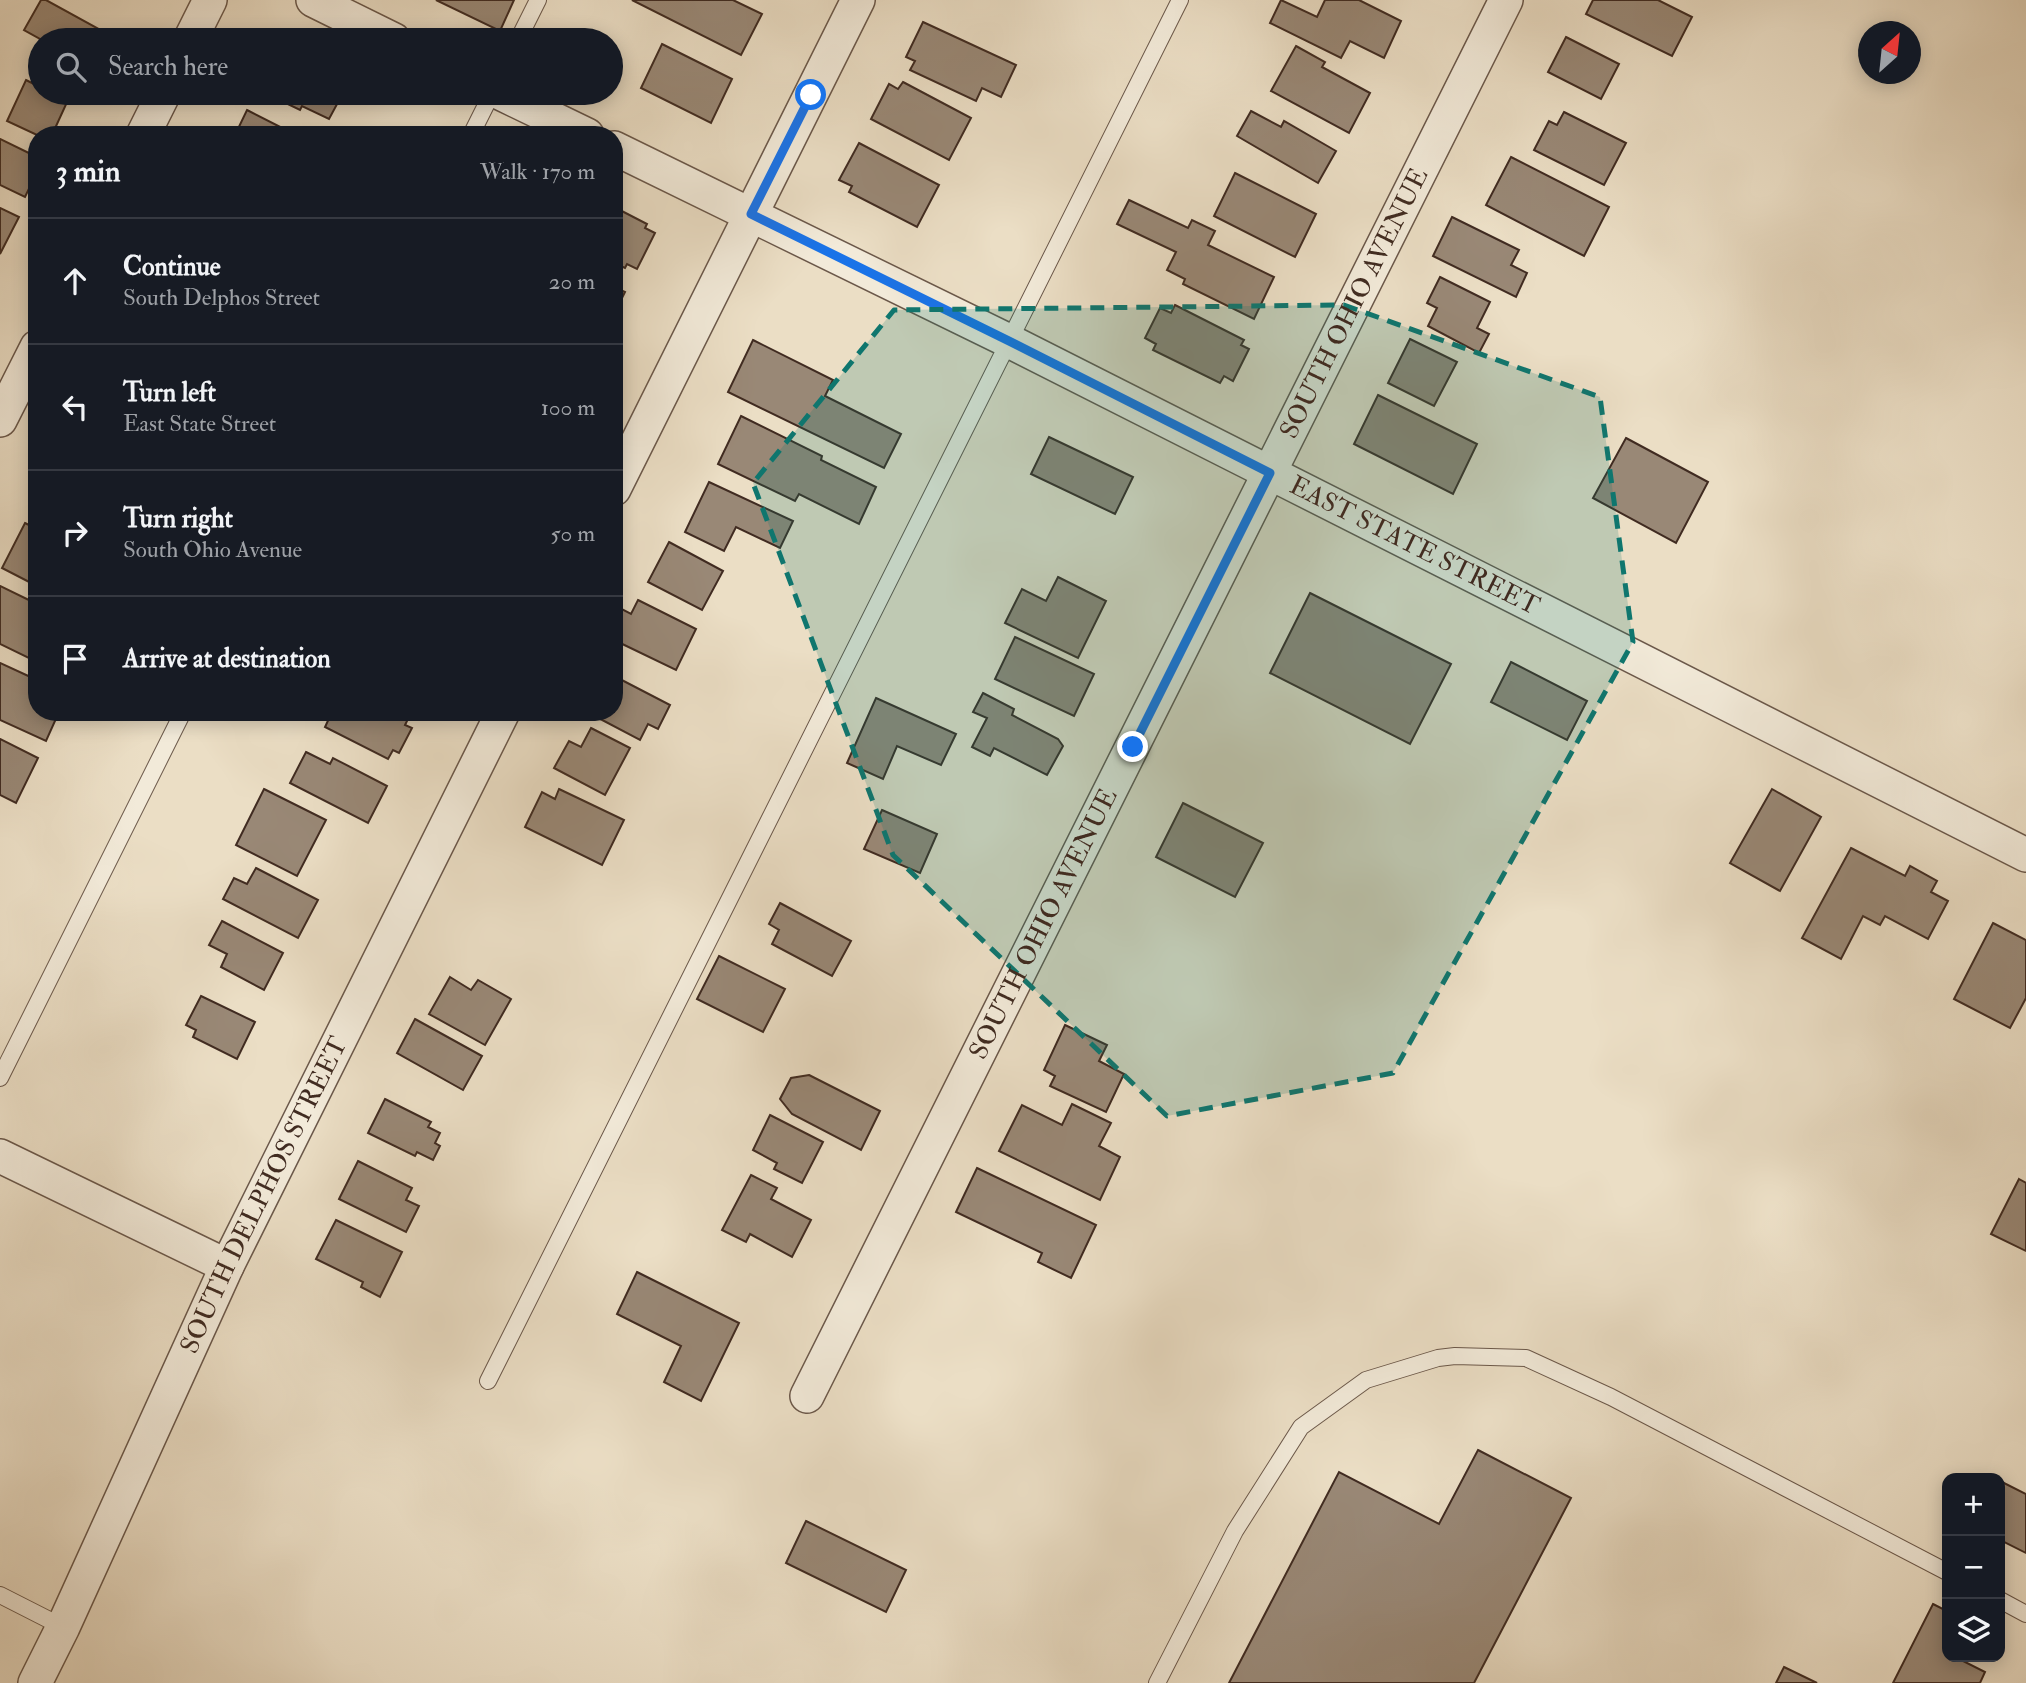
<!DOCTYPE html>
<html lang="en">
<head>
<meta charset="utf-8">
<style>
	:root { --surface:#171b24; --page:#242831; --text:#f1f3f6; --muted:#9ea1a6; --line:#363941 }
	body { margin:0; font-family:"IM FELL Double Pica",serif; background:var(--page); color:var(--text) }
	.controls { position:absolute; right:21px; bottom:21px; display:grid; overflow:hidden; border-radius:14px; box-shadow:0 4px 18px #0003 }
	.controls button { width:63px; height:63px; display:grid; place-items:center; padding:0; border:0; border-bottom:2px solid var(--line); background:var(--surface); color:var(--text); font:35px sans-serif }
	.compass { position:absolute; left:1858px; top:21px; width:63px; height:63px; border-radius:50%; background:var(--surface); box-shadow:0 4px 18px #0003; rotate:27deg }
	.stop { position:absolute; width:21px; height:21px; margin:-16px; border:5px solid #1a73e8; border-radius:50%; background:#fff }
	.stop.end { background:#1a73e8; border-color:#fff; box-shadow:0 2px 7px #0008 }
	.list { margin:0; padding:0; list-style:none }
	h2 { display:flex; justify-content:space-between; align-items:center; height:91px; margin:0; padding:0 28px; font-size:30px }
	h2 small { font-size:23px; font-weight:400; color:var(--muted) }
	.list li { display:grid; grid-template-columns:46px 1fr auto; gap:21px; align-items:center; box-sizing:border-box; height:126px; padding:0 28px; border-top:2px solid var(--line) }
	.list b { display:block; font-size:26px; white-space:nowrap }
	.list p { margin:0; font-size:23px; white-space:nowrap; color:var(--muted) }
	.list em { font-size:23px; font-style:normal; color:var(--muted) }
	.icon { flex:none; width:38px; height:38px; fill:none; stroke:currentColor; stroke-width:2; stroke-linecap:round; stroke-linejoin:round }
	.map { position:relative; flex:none; width:2026px; height:1683px; overflow:hidden }
	.search { position:absolute; background:var(--surface); box-shadow:0 4px 18px #0003; left:28px; top:28px; width:595px; height:77px; display:flex; align-items:center; gap:18px; box-sizing:border-box; padding:0 24px; border-radius:38px; color:var(--muted); font-size:26px }
	.panel { position:absolute; background:var(--surface); box-shadow:0 4px 18px #0003; left:28px; top:126px; width:595px; height:595px; border-radius:28px }
	.map>svg:first-child { display:block }
	.building { fill:#998876; stroke:#402b21; stroke-width:2 }
	.lines { fill:none; stroke-linecap:round; stroke-linejoin:round }
	.service-casing { stroke:#6b584a; stroke-width:18 }
	.minor-casing { stroke:#6b584a; stroke-width:36 }
	.service { stroke:#f2ead9; stroke-width:16 }
	.minor { stroke:#f2ead9; stroke-width:33 }
	.route { stroke:#1a73e8; stroke-width:9 }
	.marked { fill:#0f766e; fill-opacity:0.2; stroke:#0f766e; stroke-width:5; stroke-dasharray:14 9; stroke-linejoin:round }
	.labels { text-anchor:middle; dominant-baseline:central; stroke-width:6; stroke-linejoin:round; paint-order:stroke }
	.street-label { font-size:26px; fill:#402b21; stroke:#f2ead9 }
</style>
</head>
<body>
<div class="map">
<svg width="2026" height="1683" viewBox="0 0 2026 1683">
	<rect width="100%" height="100%" fill="#ebdec5"/>
	<filter id="stains"><feTurbulence type="fractalNoise" baseFrequency=".00286" numOctaves="4"/><feColorMatrix values="0 0 0 0 .2 0 0 0 0 .09 0 0 0 0 .02 0 0 0 .5 -.17"/></filter>
	<radialGradient id="worn" r=".72"><stop offset=".6" stop-color="#630" stop-opacity="0"/><stop offset="1" stop-color="#630" stop-opacity=".3"/></radialGradient>
	<g class="building">
		<polygon points="41,0 46,0 108,34 104,40 42,40 24,30"/>
		<polygon points="436,0 514,0 500,31"/>
		<polygon points="632,0 733,0 762,14 741,55"/>
		<polygon points="1281,0 1317,17 1325,0 1359,0 1401,21 1384,58 1350,41 1341,58 1270,23"/>
		<polygon points="1593,0 1658,0 1692,17 1672,56 1586,14"/>
		<polygon points="923,22 1016,65 1001,97 982,88 976,101 910,70 915,61 906,57"/>
		<polygon points="1566,37 1619,64 1601,99 1548,72"/>
		<polygon points="662,44 732,79 711,123 641,88"/>
		<polygon points="1296,46 1325,62 1322,67 1370,93 1349,133 1271,91"/>
		<polygon points="26,80 40,87 40,93 52,93 68,100 52,135 37,135 7,121"/>
		<polygon points="903,82 971,118 949,160 871,119 889,84 898,89"/>
		<polygon points="265,93 343,93 329,119 302,106 300,110"/>
		<polygon points="247,110 296,135 235,135"/>
		<polygon points="1251,111 1281,127 1284,121 1336,151 1318,183 1237,136"/>
		<polygon points="1564,112 1626,143 1604,185 1534,150 1549,121 1557,125"/>
		<polygon points="0,139 37,157 37,172 25,197 0,185"/>
		<polygon points="859,143 939,185 917,227 849,192 852,186 839,180"/>
		<polygon points="1511,157 1609,207 1584,256 1486,205"/>
		<polygon points="1235,173 1316,214 1295,257 1214,216"/>
		<polygon points="1129,200 1188,228 1192,220 1215,231 1208,245 1274,277 1254,319 1183,284 1185,279 1167,270 1176,252 1117,224"/>
		<polygon points="614,207 647,224 645,228 655,233 637,269 627,264 625,268 614,263"/>
		<polygon points="0,208 19,217 0,254"/>
		<polygon points="1452,217 1519,250 1511,265 1527,273 1516,297 1433,256"/>
		<polygon points="1440,277 1490,302 1477,328 1489,334 1479,353 1428,326 1437,308 1427,303"/>
		<polygon points="614,287 625,292 614,314"/>
		<polygon points="1175,305 1244,340 1241,345 1249,349 1233,381 1224,376 1220,383 1153,350 1156,344 1145,338 1160,308 1171,313"/>
		<polygon points="1410,339 1457,362 1434,406 1388,383"/>
		<polygon points="753,340 833,380 825,396 901,434 884,468 728,392"/>
		<polygon points="1378,395 1477,444 1453,494 1354,444"/>
		<polygon points="741,416 822,456 821,460 876,487 859,524 799,494 795,501 718,464"/>
		<polygon points="1049,437 1133,477 1115,514 1031,474"/>
		<polygon points="1626,438 1708,482 1676,543 1593,498"/>
		<polygon points="709,482 793,521 780,548 736,527 724,551 685,532"/>
		<polygon points="25,523 37,529 37,586 2,568"/>
		<polygon points="669,542 723,571 702,610 648,582"/>
		<polygon points="1058,577 1106,601 1078,658 1005,623 1022,589 1046,601"/>
		<polygon points="0,586 37,604 37,662 0,644"/>
		<polygon points="1310,593 1451,664 1410,744 1270,673"/>
		<polygon points="638,600 696,629 676,670 614,640 614,609 616,606 631,614"/>
		<polygon points="1015,637 1094,674 1074,716 995,679"/>
		<polygon points="1511,662 1587,701 1567,740 1491,702"/>
		<polygon points="0,663 37,680 37,712 59,712 46,741 0,720"/>
		<polygon points="614,676 670,705 658,729 648,724 640,740 587,712 614,712"/>
		<polygon points="983,693 1014,709 1012,715 1058,739 1063,746 1047,775 994,748 990,756 972,747 987,718 973,712"/>
		<polygon points="876,698 956,734 941,765 897,746 883,779 847,763"/>
		<polygon points="332,712 395,712 408,719 405,725 412,728 399,753 393,750 388,759 325,727"/>
		<polygon points="591,728 630,748 605,795 554,768 569,741 581,747"/>
		<polygon points="0,739 38,758 16,803 0,795"/>
		<polygon points="306,752 330,764 333,758 387,786 368,823 290,783"/>
		<polygon points="264,789 326,820 297,876 236,845"/>
		<polygon points="559,789 624,820 602,865 525,827 542,792 555,799"/>
		<polygon points="1772,789 1821,817 1780,891 1730,863"/>
		<polygon points="1183,803 1263,843 1235,897 1156,857"/>
		<polygon points="882,810 937,834 920,873 864,849"/>
		<polygon points="1851,848 1905,876 1910,866 1937,881 1931,892 1948,901 1928,939 1885,916 1880,925 1863,916 1841,959 1802,938"/>
		<polygon points="256,868 318,900 298,938 223,899 234,878 247,884"/>
		<polygon points="780,903 851,941 832,976 772,944 779,930 769,924"/>
		<polygon points="222,921 283,953 264,990 221,967 227,954 209,945"/>
		<polygon points="1993,923 2026,940 2026,998 2010,1028 1954,999"/>
		<polygon points="719,956 785,989 763,1032 697,999"/>
		<polygon points="450,977 471,990 478,980 511,999 485,1045 429,1014"/>
		<polygon points="201,996 255,1022 237,1059 193,1037 196,1030 186,1025"/>
		<polygon points="415,1019 482,1056 463,1090 397,1053"/>
		<polygon points="1065,1025 1107,1045 1099,1061 1124,1074 1106,1112 1050,1086 1055,1076 1044,1070"/>
		<polygon points="809,1075 880,1111 861,1150 792,1114 780,1099 791,1078"/>
		<polygon points="385,1099 431,1122 428,1127 440,1133 435,1143 440,1146 433,1160 417,1152 415,1156 368,1133"/>
		<polygon points="1072,1104 1111,1123 1099,1146 1120,1157 1100,1200 999,1151 1022,1105 1062,1125"/>
		<polygon points="770,1115 823,1142 802,1183 774,1169 777,1163 753,1150"/>
		<polygon points="358,1161 412,1188 406,1200 419,1206 406,1232 339,1199"/>
		<polygon points="977,1168 1096,1225 1071,1278 1038,1262 1042,1253 956,1212"/>
		<polygon points="751,1175 777,1188 771,1199 811,1220 792,1257 750,1234 746,1242 722,1230"/>
		<polygon points="2019,1179 2026,1183 2026,1251 1991,1234"/>
		<polygon points="336,1220 402,1252 380,1297 361,1287 363,1282 316,1259"/>
		<polygon points="637,1272 739,1323 701,1401 664,1382 681,1346 617,1314"/>
		<polygon points="1478,1450 1571,1498 1474,1683 1229,1683 1339,1472 1439,1524"/>
		<polygon points="2000,1481 2026,1494 2026,1553 2000,1540"/>
		<polygon points="806,1521 906,1570 886,1612 786,1563"/>
		<polygon points="1933,1604 1947,1611 1947,1657 1958,1657 1957,1658 1985,1672 1980,1683 1893,1683"/>
		<polygon points="1784,1667 1817,1683 1776,1683"/>
	</g>
	<g class="lines">
		<defs>
			<g id="service">
				<polyline points="518,40 538,0"/>
				<polyline points="471,135 492,93"/>
				<polyline points="0,1078 183,712"/>
				<polyline points="488,1381 1180,0"/>
				<polyline points="0,1595 63,1627"/>
				<polyline points="2000,1600 2026,1614"/>
				<polyline points="1157,1683 1235,1531 1301,1427 1366,1380 1438,1358 1455,1356 1526,1358 1611,1397 1947,1572"/>
			</g>
			<g id="minor">
				<polyline points="313,0 394,40"/>
				<polyline points="190,40 210,0"/>
				<polyline points="500,93 587,135"/>
				<polyline points="143,135 164,93"/>
				<path id="s1" d="M614,148L1009,341L2026,855"/>
				<polyline points="0,420 37,347"/>
				<polyline points="614,489 858,0"/>
				<polyline points="0,1156 227,1266"/>
				<path id="s2" d="M807,1396L1506,0"/>
				<path id="s3" d="M35,1683L63,1627L227,1266L503,712"/>
			</g>
		</defs>
		<use href="#service" class="service-casing"/>
		<use href="#minor" class="minor-casing"/>
		<use href="#service" class="service"/>
		<use href="#minor" class="minor"/>
	</g>
	<g class="lines">
		<polyline class="route" points="811,95 751,214 1009,341 1270,473 1133,747"/>
	</g>
	<path class="marked" d="M1344,305L1600,397L1633,642L1393,1073L1167,1116L893,855L753,483L894,310Z"/>
	<g class="labels">
		<g class="street-label">
			<text stroke="none"><textPath href="#s2" startOffset="1222">SOUTH OHIO AVENUE</textPath></text>
			<text stroke="none"><textPath href="#s1" startOffset="894">EAST STATE STREET</textPath></text>
			<text stroke="none"><textPath href="#s2" startOffset="528">SOUTH OHIO AVENUE</textPath></text>
			<text stroke="none"><textPath href="#s3" startOffset="539">SOUTH DELPHOS STREET</textPath></text>
		</g>
	</g>
	<rect width="100%" height="100%" filter="url(#stains)"/>
	<rect width="100%" height="100%" fill="url(#worn)"/>
</svg>
<div class="controls">
<button>+</button>
<button>−</button>
<button><svg class="icon" aria-label="layers" viewBox="0 0 24 24"><path d="M12 4l9 5-9 5-9-5zM3 14l9 5 9-5"/></svg></button>
</div>
<svg class="compass" viewBox="-18 -18 36 36"><path d="M0-13l5 13h-10z" fill="#e53935"/><path d="M0 13l5-13h-10z" fill="#9ea1a6"/></svg>
<div class="stop" style="left:811px;top:95px"></div>
<div class="stop end" style="left:1133px;top:747px"></div>
<div class="search"><svg class="icon" aria-label="search" viewBox="0 0 24 24"><circle cx="10" cy="10" r="6"/><path d="M15 15l6 6"/></svg>Search here</div>
<section class="panel">
<h2>3 min<small>Walk · 170 m</small></h2>
<ul class="list">
<li><svg class="icon" aria-label="ahead" viewBox="0 0 24 24"><path d="M12 20V5M6 11l6-6 6 6"/></svg><div><b>Continue</b><p>South Delphos Street</p></div><em>20 m</em></li>
<li><svg class="icon" aria-label="left" viewBox="0 0 24 24"><path d="M17 20v-9H6M10 6l-5 5 5 5"/></svg><div><b>Turn left</b><p>East State Street</p></div><em>100 m</em></li>
<li><svg class="icon" aria-label="right" viewBox="0 0 24 24"><path d="M7 20v-9h11M14 6l5 5-5 5"/></svg><div><b>Turn right</b><p>South Ohio Avenue</p></div><em>50 m</em></li>
<li><svg class="icon" aria-label="arrive" viewBox="0 0 24 24"><path d="M6 21V4h12l-3 4 3 4H6"/></svg><div><b>Arrive at destination</b></div></li>
</ul>
</section>
</div>
</body>
</html>
